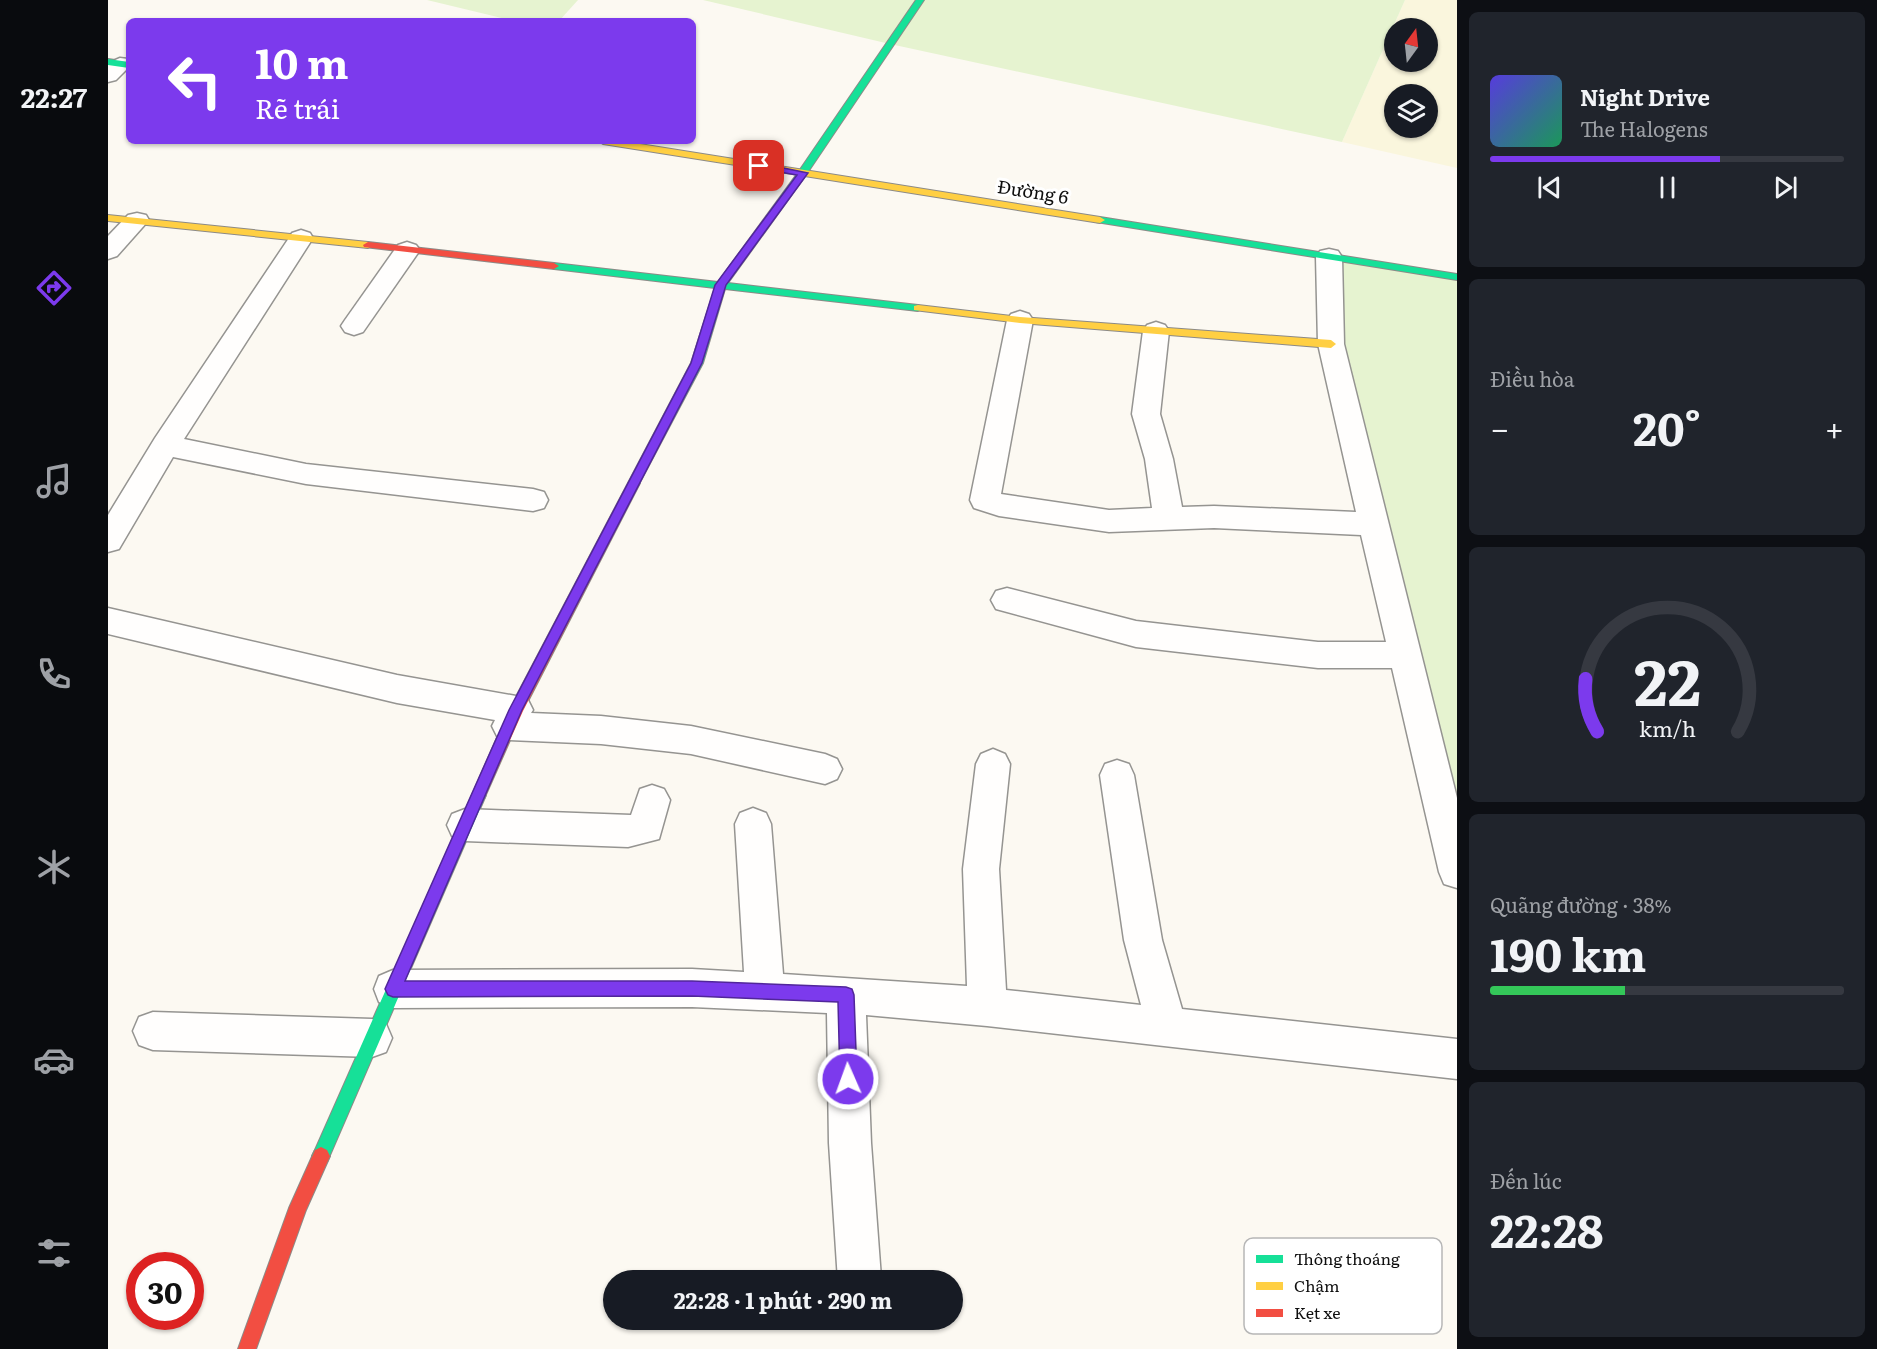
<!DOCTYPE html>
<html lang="vi">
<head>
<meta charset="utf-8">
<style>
  :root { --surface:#171b24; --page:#20242c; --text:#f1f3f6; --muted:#9ea1a6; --line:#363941; --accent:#7c3aed }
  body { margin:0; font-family:Literata,serif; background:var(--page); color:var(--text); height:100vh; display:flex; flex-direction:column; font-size:22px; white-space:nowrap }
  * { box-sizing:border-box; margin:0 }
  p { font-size:20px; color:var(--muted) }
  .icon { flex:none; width:33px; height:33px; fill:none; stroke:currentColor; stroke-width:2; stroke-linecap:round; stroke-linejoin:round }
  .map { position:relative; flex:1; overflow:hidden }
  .side { display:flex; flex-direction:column; gap:12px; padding:12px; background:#0d0f14; width:420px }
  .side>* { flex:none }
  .hud { position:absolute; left:18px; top:18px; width:570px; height:126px; border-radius:9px; box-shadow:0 2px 4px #0004; background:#7c3aed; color:#fff; overflow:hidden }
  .needle { width:39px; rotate:15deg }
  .tools { position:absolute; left:1276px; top:18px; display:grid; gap:12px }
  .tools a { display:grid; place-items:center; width:54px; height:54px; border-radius:50%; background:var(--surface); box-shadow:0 2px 4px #0004; font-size:30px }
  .speed { position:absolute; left:18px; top:1252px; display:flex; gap:12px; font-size:30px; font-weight:700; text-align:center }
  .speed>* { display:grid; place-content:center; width:78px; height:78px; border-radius:50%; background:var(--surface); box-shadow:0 2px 4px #0004; line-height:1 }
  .speed .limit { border:9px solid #d22; background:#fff; color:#111 }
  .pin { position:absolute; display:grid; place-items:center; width:51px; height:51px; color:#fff; margin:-26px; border-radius:12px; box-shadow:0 3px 9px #0006 }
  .me { position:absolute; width:66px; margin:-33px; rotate:358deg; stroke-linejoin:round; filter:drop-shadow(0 0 4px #0008) }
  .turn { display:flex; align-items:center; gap:21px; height:126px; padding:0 30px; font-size:27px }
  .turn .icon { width:78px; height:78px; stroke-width:2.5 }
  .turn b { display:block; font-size:42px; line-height:51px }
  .big { font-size:45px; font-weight:700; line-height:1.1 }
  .side .widget { flex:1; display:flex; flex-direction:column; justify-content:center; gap:9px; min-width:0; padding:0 21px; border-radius:9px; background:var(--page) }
  .side .dial { align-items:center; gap:0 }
  .dial svg { height:156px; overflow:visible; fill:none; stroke:var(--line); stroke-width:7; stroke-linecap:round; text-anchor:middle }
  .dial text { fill:var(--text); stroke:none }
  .song { display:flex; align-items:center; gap:18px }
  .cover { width:72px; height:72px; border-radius:9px; background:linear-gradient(135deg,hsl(250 70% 55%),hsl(150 70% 35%)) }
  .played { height:6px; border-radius:3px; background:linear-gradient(90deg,var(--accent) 65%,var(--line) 65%) }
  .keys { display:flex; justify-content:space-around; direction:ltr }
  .heat { display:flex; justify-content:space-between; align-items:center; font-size:33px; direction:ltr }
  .charge { height:9px; border-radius:4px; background:linear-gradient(90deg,#34c759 38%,var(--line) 0) }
  .trip { position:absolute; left:495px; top:1270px; width:360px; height:60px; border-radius:30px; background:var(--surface); box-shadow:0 2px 4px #0004; font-weight:700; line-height:60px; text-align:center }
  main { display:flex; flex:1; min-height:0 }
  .menu { display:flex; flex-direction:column; width:108px; justify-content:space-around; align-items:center; background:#090b0e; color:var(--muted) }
  .menu .icon { width:42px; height:42px }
  .menu .on { color:var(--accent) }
  .menu b { font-size:27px; color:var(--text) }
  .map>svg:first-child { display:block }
  .farmland { fill:#faf6dd; fill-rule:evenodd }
  .green { fill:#e6f3d0 }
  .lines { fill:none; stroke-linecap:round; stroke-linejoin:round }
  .street-casing { stroke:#959491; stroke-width:3 }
  .fast-casing { stroke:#8c8a87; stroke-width:2 }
  .slow-casing { stroke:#8c8a87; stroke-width:2 }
  .jam-casing { stroke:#8c8a87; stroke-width:2 }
  .street { fill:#fffefd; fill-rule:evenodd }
  .fast { fill:#16e098; fill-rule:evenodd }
  .slow { fill:#ffcf43; fill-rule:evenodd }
  .jam { fill:#f24e42; fill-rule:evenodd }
  .route { fill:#7c3aed; stroke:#51269a; stroke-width:1.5 }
  .labels { text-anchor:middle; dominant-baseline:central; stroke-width:6; stroke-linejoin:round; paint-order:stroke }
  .far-street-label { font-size:18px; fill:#0e0e0e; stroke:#fff }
  .key { fill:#fff; stroke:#b7b7b7; stroke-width:1.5 }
  .key-label { font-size:16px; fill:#0e0e0e }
</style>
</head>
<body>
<main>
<nav class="menu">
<b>22:27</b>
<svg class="icon on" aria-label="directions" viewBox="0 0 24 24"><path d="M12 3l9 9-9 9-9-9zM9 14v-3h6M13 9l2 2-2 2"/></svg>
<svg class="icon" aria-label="music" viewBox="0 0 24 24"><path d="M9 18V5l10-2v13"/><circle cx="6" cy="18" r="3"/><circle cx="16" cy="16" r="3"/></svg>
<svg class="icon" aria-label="phone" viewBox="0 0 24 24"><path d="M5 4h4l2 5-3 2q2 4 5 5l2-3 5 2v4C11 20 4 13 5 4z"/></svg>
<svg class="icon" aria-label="climate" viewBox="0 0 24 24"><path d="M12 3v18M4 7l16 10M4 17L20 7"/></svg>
<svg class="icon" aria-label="car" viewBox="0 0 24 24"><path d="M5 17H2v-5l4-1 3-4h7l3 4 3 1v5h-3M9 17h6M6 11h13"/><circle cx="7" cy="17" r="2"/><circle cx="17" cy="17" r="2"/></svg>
<svg class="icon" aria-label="filters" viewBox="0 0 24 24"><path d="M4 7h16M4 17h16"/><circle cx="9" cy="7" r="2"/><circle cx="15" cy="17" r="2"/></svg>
</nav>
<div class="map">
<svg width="1349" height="1349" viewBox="0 0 1349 1349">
  <rect width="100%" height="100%" fill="#fcf9f2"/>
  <path class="farmland" d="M1297,0H1349V168L1234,142ZM1287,28H1320V62H1287ZM1287,94H1320V128H1287Z"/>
  <g class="green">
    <polygon points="319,0 470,0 451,21 406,21"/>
    <polygon points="595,0 1297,0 1234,142 782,44"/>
    <polygon points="1221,257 1349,277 1349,851 1223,344"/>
  </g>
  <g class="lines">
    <g class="street-casing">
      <g id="street">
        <polygon points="12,58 20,59 21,67 8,80 0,82 0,63"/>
        <polygon points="29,213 38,215 41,220 9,256 0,259 0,236 20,215"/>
        <polygon points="193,230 202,233 205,238 76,439 198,464 425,489 436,492 440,500 436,508 425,511 198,484 65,457 11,549 0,552 0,515 47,438 181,238 184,233"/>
        <polygon points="299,242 308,245 312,250 255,332 246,335 237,332 233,326 237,320 290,245"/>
        <polygon points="1221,249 1230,251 1234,257 1236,344 1349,798 1349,888 1336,884 1331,872 1284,668 1210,668 1028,647 888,609 883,600 888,591 899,588 1028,621 1210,642 1278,642 1253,535 1106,528 1001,532 891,516 866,508 862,500 899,320 903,314 912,311 921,314 925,320 893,494 1001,510 1044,508 1037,459 1024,414 1035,331 1039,325 1048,322 1057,325 1061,331 1052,414 1065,459 1074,507 1106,506 1248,512 1210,344 1208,257 1212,251"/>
        <polygon points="0,608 289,675 408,696 420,700 425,710 423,713 493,716 583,726 717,754 729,759 734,769 729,779 717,784 583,754 493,744 401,740 389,736 384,726 387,720 289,703 0,634"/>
        <polygon points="885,749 897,754 902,764 891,869 898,990 1033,1005 1016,940 992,775 997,764 1009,760 1021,764 1026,775 1054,940 1074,1009 1349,1039 1349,1079 879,1026 758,1015 763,1143 773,1278 772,1281 730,1281 721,1143 719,1013 584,1007 285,1008 271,1002 266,989 271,976 285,970 584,969 636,972 627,824 632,813 645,808 658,813 663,824 675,974 859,986 855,869 868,764 873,754"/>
        <polygon points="544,785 556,789 562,800 551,839 520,847 357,841 344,836 339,825 344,814 357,809 523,815 532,789"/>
        <polygon points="45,1012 264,1019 278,1024 284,1038 278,1052 264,1057 45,1050 31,1045 25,1031 31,1017"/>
      </g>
    </g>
    <g class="fast-casing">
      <g id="fast">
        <polygon points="808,0 816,0 698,175 620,283 810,305 815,308 810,311 617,289 595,363 530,486 522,486 520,483 583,363 607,288 446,269 441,266 446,263 610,282 691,171"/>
        <polygon points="0,59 21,62 21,68 0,65"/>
        <polygon points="992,217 1349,274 1349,280 988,222 988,218"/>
        <polygon points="371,789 376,791 378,795 219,1162 213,1165 207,1162 204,1156 207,1150 364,795 366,791"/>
      </g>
    </g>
    <g class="slow-casing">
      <g id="slow">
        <polygon points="490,141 513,141 992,217 997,220 992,223 495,144"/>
        <polygon points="0,215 260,242 265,245 260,248 0,221"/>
        <polygon points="810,305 912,317 1223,340 1228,344 1223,348 912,323 806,310 806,306"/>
      </g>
    </g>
    <g class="jam-casing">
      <g id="jam">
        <polygon points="260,242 446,263 451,266 446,269 256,247 255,245"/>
        <polygon points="526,479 532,483 415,711 376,799 371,801 366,799 364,795 401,710 520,483"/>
        <polygon points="213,1147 219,1150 222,1156 198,1210 148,1349 130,1349 181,1208 207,1150"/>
      </g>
    </g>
    <use href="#street" class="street"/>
    <use href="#fast" class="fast"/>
    <use href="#slow" class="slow"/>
    <use href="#jam" class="jam"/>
  </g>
  <polygon class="route" points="651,163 700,173 618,285 594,363 414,710 297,981 584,981 738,987 744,989 746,995 749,1079 746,1085 740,1088 734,1085 732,1079 730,1002 584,996 285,997 280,995 277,989 401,710 583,363 607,285 689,175 648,168 648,164"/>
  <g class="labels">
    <g class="far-street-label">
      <text transform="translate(925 191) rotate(9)">Đường 6</text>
    </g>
  </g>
  <rect x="1136" y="1238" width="198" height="96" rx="9" class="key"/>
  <rect x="1148" y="1255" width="27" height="8" fill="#16e098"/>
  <rect x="1148" y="1282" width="27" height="8" fill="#ffcf43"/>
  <rect x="1148" y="1309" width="27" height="8" fill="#f24e42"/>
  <g class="key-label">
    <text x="1186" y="1265">Thông thoáng</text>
    <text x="1186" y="1292">Chậm</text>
    <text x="1186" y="1319">Kẹt xe</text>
  </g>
</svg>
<div class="tools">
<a><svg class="needle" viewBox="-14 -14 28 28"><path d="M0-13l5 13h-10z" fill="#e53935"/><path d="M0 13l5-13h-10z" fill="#9ea1a6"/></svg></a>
<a><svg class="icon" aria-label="layers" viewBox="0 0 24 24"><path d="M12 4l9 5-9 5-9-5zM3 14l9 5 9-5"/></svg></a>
</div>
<div class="speed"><div class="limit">30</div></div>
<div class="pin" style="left:651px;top:166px;background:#d93025"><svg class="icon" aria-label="arrive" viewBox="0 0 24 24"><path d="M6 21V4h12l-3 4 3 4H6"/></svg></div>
<svg class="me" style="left:740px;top:1079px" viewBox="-20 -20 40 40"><circle r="17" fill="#7c3aed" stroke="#fff" stroke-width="3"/><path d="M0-11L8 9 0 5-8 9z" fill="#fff"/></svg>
<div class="trip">22:28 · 1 phút · 290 m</div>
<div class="hud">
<div class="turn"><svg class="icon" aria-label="left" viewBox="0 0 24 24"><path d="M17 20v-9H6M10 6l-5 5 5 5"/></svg><div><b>10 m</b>Rẽ trái</div></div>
</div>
</div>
<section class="side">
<div class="widget">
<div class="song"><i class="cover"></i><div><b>Night Drive</b><p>The Halogens</p></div></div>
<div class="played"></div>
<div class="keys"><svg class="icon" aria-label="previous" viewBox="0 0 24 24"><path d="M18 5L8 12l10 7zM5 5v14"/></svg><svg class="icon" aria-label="pause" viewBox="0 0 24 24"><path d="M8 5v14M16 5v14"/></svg><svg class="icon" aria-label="next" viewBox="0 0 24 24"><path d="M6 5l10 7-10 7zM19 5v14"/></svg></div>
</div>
<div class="widget"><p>Điều hòa</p>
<div class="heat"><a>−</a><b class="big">20°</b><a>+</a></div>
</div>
<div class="widget dial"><svg viewBox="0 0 100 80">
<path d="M14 69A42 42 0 1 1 86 69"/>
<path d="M14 69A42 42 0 0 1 8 42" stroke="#7c3aed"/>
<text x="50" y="56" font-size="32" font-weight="700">22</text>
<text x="50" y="72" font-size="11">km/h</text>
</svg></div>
<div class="widget"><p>Quãng đường · 38%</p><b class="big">190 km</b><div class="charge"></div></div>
<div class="widget"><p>Đến lúc</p><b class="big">22:28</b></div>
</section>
</main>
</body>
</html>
